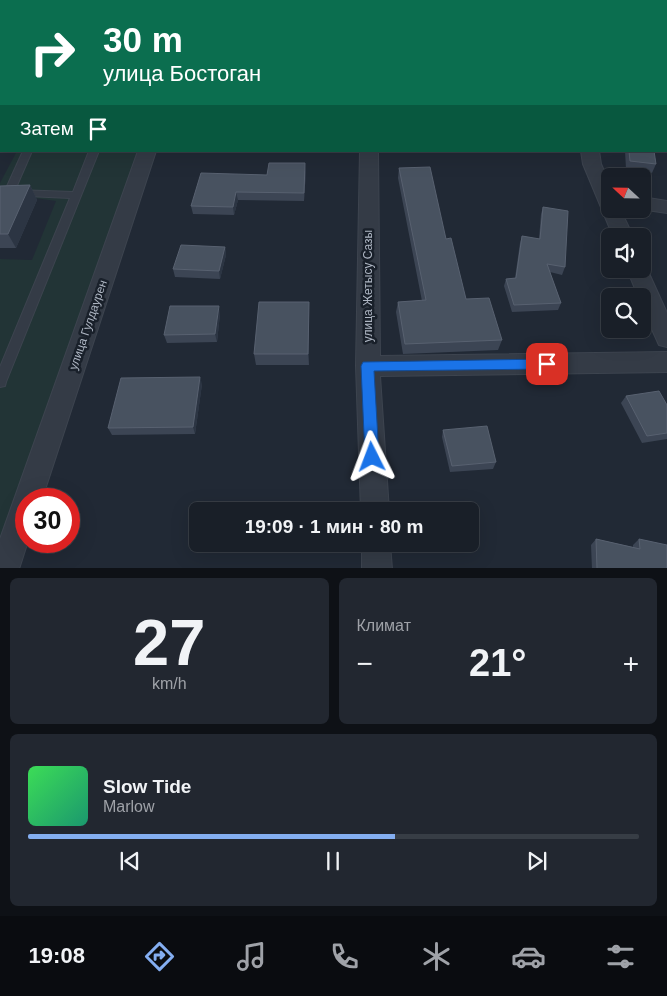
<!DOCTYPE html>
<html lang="ru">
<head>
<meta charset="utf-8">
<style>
  :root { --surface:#191f28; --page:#222730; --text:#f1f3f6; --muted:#9fa2a8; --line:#373d45; --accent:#84aef1 }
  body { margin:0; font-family:Helvetica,sans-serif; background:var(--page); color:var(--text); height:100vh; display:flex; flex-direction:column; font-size:19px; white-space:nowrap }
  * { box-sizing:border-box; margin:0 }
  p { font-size:16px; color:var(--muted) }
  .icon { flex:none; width:28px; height:28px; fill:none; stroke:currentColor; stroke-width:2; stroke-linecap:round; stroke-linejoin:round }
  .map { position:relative; height:568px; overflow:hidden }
  .details { display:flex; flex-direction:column; gap:10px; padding:10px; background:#0e1116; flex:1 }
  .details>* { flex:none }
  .top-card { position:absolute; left:0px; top:0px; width:668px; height:152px; box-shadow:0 5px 20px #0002,0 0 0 1px var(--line); background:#0b6e4f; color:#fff; overflow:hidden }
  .needle { width:32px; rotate:292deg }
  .fabs { position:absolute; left:601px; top:168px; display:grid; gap:10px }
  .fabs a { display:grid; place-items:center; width:50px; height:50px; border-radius:8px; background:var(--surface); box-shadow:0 5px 20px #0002,0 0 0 1px var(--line); font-size:25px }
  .speed { position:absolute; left:15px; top:488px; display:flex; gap:10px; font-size:25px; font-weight:700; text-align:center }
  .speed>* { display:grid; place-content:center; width:65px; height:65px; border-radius:50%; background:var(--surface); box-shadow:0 5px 20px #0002,0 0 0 1px var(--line); line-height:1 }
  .speed .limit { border:8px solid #d22; background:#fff; color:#111 }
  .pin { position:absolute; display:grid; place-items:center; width:42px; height:42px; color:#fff; margin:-21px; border-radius:10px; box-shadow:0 2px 8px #0006 }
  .me { position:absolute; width:55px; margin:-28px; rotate:357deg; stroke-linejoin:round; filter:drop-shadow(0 0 4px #0008) }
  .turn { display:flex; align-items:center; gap:18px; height:105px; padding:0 20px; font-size:22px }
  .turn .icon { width:65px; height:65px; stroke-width:2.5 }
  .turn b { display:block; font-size:35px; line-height:42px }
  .then { display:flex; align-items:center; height:48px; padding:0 20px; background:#0003; gap:10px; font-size:19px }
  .big { font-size:38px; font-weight:800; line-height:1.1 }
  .details .card { flex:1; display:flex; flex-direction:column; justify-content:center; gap:8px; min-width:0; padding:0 18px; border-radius:8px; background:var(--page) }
  .details .dial { align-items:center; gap:0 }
  .dial b { font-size:65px; line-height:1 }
  .song { display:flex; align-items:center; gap:15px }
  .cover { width:60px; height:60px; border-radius:8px; background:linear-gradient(135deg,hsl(130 70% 55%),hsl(160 70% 35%)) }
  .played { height:5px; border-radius:2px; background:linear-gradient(90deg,var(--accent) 60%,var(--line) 60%) }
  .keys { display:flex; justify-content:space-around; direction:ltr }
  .heat { display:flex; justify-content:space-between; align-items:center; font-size:28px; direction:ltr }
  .details .tiles { flex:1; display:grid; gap:10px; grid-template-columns:1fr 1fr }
  .card:last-child { grid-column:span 2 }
  .trip { position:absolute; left:189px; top:502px; width:290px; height:50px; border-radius:8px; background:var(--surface); box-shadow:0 5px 20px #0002,0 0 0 1px var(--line); font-weight:800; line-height:50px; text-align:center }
  .tabs { display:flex; height:80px; justify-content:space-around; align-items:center; background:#0a0c10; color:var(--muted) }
  .tabs .icon { width:35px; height:35px }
  .tabs .on { color:var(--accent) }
  .tabs b { font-size:22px; color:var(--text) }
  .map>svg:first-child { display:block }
  .green { fill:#223436 }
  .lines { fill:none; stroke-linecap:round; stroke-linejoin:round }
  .lane-casing { stroke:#3d444f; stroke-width:2 }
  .street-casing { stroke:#3d444f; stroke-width:2 }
  .lane { fill:#343b46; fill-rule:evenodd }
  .street { fill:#343b46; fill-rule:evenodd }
  .wall { fill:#3c4554 }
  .shaded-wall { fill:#2c3543 }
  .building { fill:#485260; stroke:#586170 }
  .route { fill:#1a73e8; stroke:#114b97 }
  .labels { text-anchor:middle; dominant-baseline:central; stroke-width:5; stroke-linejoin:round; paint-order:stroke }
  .street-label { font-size:12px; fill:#aeb6c3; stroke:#19202a }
</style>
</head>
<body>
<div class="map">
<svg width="667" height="569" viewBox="0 0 667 569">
  <rect width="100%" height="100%" fill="#212935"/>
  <polygon class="green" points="17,151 141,151 0,554 0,259 32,260 56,201 0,193 0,183"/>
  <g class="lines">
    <g class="lane-casing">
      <g id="lane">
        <rect x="199" y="0" width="7" height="1"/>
        <polygon points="23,151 32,151 15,190 73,192 89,151 99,151 6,382 5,386 0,387 0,367 70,198 6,195 4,193"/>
      </g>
    </g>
    <g class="street-casing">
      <g id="street">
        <rect x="666" y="70" width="1" height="10"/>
        <polygon points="138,151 156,151 42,499 26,499 26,541 28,541 19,569 0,569 0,539"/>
        <polygon points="360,151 378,151 380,356 667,352 667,372 380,376 389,511 361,511 356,366"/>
        <polygon points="581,151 599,151 601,164 610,185 610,209 620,209 633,236 613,236 583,164"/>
        <polygon points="642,197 667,201 667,213 640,209 642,209"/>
        <polygon points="642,263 647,269 667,313 667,347 659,345 642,307 642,296 638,296 627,269 642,269"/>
        <polygon points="362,544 390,544 392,569 362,569"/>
      </g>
    </g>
    <use href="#lane" class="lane"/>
    <use href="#street" class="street"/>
  </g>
  <g class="wall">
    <polygon points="625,151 654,151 656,164 652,173 626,169"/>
    <polygon points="399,168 446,239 466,299 502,340 498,350 403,354 396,312 398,302 422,301 398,178"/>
    <polygon points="306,171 304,201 238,200 234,215 193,214 191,206 267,175"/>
    <polygon points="30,185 37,200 16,248 0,248 0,186"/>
    <polygon points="543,207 565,267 562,275 550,272 561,303 558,310 512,312 504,286 506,279 515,278 520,243 522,236 539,239 541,214"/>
    <polygon points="225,247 226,255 220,279 175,277 173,269"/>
    <polygon points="309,302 309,365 256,365 254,354"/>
    <polygon points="220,314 217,342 167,343 164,335"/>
    <polygon points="202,384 195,434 112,435 108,428"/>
    <polygon points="626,396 667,405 667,439 642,443 621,403"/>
    <polygon points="443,430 496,462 493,469 450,472 442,437"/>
    <polygon points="596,539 633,547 633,545 639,539 667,569 592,569 591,545"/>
  </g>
  <g class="shaded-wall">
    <polygon points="1,117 1,144 0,146 0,119"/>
    <polygon points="305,163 306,171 304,201 304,193"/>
    <polygon points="30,185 37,200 16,248 8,234"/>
    <polygon points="236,192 238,200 234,215 233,207"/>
    <polygon points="225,247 226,255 220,279 219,271"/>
    <polygon points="309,302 309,365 308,354"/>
    <polygon points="219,306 220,314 217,342 215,334"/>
    <polygon points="200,377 202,384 195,434 193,427"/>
  </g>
  <g class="building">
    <polygon points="377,0 407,0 406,1 376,1"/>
    <polygon points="482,0 503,0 502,1 482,1"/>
    <rect x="610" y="0" width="31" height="1"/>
    <polygon points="0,48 1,48 1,117 0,119"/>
    <polygon points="629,151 654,151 656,164 630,161"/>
    <polygon points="269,163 305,163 304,193 236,192 233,207 191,206 201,173 267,175"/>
    <polygon points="430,167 446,239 451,238 466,299 489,298 502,340 405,344 398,302 426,300 399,168"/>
    <polygon points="30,185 8,234 0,234 0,186"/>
    <polygon points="543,207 568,211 565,267 547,264 561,303 514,305 506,279 516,278 522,236 540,239"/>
    <polygon points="181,245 225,247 219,271 173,269"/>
    <polygon points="259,302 309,302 308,354 254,354"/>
    <polygon points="170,306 219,306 215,334 164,335"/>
    <polygon points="200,377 193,427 108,428 121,378"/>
    <polygon points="659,391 667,405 667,433 647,436 626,396"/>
    <polygon points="487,426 496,462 452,466 443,430"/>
    <polygon points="596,539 640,549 639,539 667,545 667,569 597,569"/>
  </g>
  <polygon class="route" points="547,359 552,360 554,364 552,368 547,369 374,371 379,457 377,462 372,463 367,462 365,457 361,366 363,362"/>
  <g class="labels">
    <g class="street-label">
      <text transform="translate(368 286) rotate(-90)">улица Жетысу Сазы</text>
      <text transform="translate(88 325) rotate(-71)">улица Гулдаурен</text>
    </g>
  </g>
</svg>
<div class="fabs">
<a><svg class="needle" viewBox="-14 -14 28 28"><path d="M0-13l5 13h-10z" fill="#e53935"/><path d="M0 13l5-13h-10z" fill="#9fa2a8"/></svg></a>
<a><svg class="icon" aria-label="sound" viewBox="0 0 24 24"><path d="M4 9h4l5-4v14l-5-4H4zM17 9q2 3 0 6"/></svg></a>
<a><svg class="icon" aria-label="search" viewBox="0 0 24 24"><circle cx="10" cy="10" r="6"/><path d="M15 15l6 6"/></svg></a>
</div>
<div class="speed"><div class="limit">30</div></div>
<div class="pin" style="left:547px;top:364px;background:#d93025"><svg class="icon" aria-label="arrive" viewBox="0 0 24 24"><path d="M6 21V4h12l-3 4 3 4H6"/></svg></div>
<svg class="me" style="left:372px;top:457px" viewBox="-20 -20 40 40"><path d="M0-17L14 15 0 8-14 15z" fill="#1a73e8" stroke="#fff" stroke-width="4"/></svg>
<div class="trip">19:09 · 1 мин · 80 m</div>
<div class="top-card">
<div class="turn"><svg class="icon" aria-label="right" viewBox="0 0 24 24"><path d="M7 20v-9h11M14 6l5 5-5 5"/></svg><div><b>30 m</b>улица Бостоган</div></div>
<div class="then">Затем<svg class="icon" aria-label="arrive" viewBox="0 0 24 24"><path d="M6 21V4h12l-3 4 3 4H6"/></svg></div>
</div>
</div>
<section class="details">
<div class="tiles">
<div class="card dial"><b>27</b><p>km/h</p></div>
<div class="card"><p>Климат</p>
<div class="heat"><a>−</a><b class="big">21°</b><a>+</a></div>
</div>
<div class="card">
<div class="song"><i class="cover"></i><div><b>Slow Tide</b><p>Marlow</p></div></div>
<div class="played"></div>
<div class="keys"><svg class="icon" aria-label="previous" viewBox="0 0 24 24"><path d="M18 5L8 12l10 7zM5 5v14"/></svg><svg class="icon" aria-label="pause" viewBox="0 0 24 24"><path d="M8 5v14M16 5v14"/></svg><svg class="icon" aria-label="next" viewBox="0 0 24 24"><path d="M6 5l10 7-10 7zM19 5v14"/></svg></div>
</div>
</div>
</section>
<nav class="tabs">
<b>19:08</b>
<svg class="icon on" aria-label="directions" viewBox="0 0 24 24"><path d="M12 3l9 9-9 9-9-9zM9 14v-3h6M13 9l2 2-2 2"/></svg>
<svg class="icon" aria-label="music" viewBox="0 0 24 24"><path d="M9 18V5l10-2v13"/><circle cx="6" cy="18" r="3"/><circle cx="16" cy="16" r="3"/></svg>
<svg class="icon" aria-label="phone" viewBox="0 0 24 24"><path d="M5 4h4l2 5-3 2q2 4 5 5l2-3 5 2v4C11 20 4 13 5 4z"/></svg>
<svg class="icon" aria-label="climate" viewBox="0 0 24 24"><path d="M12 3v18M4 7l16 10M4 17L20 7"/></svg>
<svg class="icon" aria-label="car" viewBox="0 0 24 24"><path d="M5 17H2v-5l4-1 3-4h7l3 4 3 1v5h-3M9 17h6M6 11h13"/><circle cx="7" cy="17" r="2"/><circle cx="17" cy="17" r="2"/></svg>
<svg class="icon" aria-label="filters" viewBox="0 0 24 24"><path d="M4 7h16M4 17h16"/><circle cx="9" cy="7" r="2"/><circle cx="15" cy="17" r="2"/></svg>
</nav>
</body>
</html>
